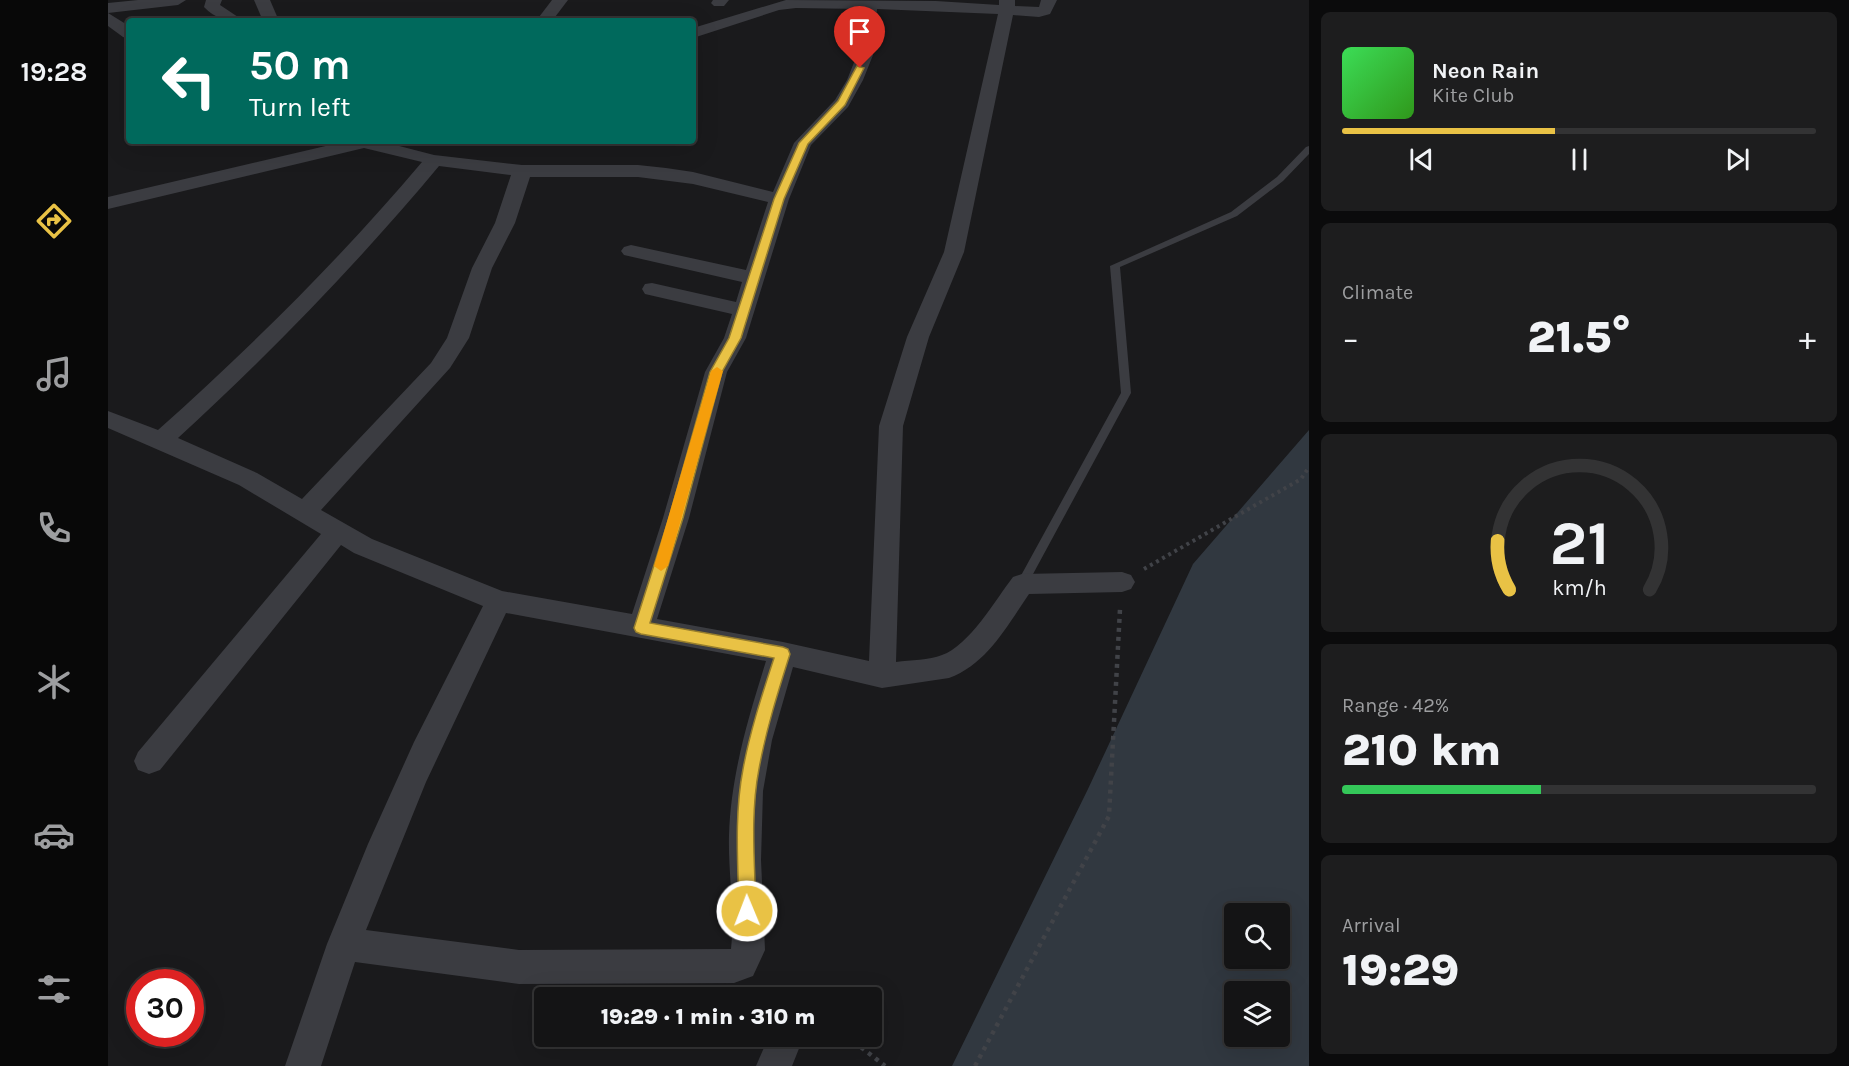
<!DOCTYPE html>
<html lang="en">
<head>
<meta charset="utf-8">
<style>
  :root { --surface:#141415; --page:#1d1d1e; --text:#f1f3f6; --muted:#9d9ea0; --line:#333334; --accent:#e9c245 }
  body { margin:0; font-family:Karla,sans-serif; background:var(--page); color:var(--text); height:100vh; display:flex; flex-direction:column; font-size:22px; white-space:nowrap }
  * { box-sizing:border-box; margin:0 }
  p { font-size:20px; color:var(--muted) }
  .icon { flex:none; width:33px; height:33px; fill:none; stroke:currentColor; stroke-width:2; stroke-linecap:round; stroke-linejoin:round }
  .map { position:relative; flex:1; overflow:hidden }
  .sheet { display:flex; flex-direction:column; gap:12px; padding:12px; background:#0b0b0c; width:540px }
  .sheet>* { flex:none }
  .hud { position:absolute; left:18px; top:18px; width:570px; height:126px; border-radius:6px; box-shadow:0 6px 24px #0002,0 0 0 2px var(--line); background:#00695c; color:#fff; overflow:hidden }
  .tools { position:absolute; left:1116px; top:903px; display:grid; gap:12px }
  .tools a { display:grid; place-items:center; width:66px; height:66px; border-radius:6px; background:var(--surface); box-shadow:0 6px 24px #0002,0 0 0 2px var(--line); font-size:30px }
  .speed { position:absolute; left:18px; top:969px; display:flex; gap:12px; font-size:30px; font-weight:700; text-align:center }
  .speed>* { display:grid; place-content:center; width:78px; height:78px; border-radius:50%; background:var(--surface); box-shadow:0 6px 24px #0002,0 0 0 2px var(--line); line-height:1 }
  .speed .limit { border:9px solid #d22; background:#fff; color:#111 }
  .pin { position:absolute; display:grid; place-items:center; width:51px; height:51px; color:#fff; margin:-62px -26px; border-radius:50% 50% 50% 0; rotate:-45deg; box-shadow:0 0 6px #0007 }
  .pin .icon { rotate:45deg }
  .me { position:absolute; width:66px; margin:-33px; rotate:359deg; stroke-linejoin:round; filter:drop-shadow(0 0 4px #0008) }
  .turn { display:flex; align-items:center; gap:21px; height:126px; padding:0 24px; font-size:27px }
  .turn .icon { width:78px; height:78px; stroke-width:2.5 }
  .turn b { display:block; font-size:42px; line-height:51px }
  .big { font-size:45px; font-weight:800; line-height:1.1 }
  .sheet .tile { flex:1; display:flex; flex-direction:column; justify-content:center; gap:9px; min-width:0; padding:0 21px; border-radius:9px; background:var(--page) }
  .sheet .dial { align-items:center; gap:0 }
  .dial svg { height:156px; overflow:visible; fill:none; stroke:var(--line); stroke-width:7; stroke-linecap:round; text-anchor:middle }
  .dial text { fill:var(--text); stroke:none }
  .song { display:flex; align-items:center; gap:18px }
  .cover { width:72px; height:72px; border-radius:9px; background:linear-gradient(135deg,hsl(130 70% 55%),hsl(110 70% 35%)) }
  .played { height:6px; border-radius:3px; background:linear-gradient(90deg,var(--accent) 45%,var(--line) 45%) }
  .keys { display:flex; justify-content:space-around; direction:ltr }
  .heat { display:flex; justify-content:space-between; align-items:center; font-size:33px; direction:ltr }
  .charge { height:9px; border-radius:4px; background:linear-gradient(90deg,#34c759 42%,var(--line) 0) }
  .trip { position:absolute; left:426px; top:987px; width:348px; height:60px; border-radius:6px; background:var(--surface); box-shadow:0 6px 24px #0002,0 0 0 2px var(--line); font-weight:800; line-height:60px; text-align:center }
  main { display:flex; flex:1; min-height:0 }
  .tabs { display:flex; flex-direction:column; width:108px; justify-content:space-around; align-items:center; background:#080808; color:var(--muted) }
  .tabs .icon { width:42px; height:42px }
  .tabs .current { color:var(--accent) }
  .tabs b { font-size:27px; color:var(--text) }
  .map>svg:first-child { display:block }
  .water { fill:#313840; fill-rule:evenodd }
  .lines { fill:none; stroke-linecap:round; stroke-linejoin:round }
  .path-far1 { stroke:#414348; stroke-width:4; stroke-dasharray:3 4; stroke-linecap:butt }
  .path { stroke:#414348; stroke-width:4.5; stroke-dasharray:4 5; stroke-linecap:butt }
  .service { fill:#3b3c41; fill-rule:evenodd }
  .minor { fill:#3b3c41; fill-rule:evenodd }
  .route { fill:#e9c245; stroke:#977e2d; stroke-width:1.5 }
  .slow { fill:#f59e0b }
</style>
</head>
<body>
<main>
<nav class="tabs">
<b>19:28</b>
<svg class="icon current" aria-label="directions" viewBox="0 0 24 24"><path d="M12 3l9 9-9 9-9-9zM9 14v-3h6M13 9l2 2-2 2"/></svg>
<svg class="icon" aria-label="music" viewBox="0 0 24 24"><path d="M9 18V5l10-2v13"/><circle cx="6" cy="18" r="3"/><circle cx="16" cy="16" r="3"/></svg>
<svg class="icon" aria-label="phone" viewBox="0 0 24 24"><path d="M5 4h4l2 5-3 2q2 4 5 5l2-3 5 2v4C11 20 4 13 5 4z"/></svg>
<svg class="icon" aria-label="climate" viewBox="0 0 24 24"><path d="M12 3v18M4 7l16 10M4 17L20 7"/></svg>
<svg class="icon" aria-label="car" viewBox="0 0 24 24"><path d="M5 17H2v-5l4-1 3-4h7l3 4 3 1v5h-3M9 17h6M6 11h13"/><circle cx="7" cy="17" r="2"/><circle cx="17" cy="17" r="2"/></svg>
<svg class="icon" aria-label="filters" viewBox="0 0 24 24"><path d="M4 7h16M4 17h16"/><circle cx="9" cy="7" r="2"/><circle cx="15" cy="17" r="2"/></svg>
</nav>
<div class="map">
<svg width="1201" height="1066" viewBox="0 0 1201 1066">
  <rect width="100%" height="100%" fill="#1a1a1c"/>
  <path class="water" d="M1201,430V1066H844L980,789L1085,564ZM1126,914H1172V958H1126ZM1126,992H1172V1036H1126Z"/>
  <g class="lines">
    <polyline class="path-far1" points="1036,569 1193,479 1201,467"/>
    <g class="path">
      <polyline points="739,1036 777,1066"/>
      <polyline points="867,1066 1001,816 1012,609"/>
    </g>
    <polygon class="service" points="1201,146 1201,154 1175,181 1129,216 1012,267 1023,393 918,587 910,587 908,584 910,581 1013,393 1002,266 1123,212 1169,177 1198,147"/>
    <g class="minor">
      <polygon points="30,0 78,0 70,5 0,13 0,3"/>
      <path d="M98,0H114L112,5L136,21C120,21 107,19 96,7Z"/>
      <polygon points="146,0 162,0 171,21 155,21"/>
      <polygon points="444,0 460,0 444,21 428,21"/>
      <polygon points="605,0 621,0 616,6 606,6 603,3"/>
      <path d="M678,0L828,1L891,5V0H907V6L931,7L933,0H949L942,14L931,17L905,15L856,252L821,337L795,426L788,662C803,660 821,660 834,655C861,646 888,599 905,577L914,574L1014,572L1023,575L1027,582L1023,589L1014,592L921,594C899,626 879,664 841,678L774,688L685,667L664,740L655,791L653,860L657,950L645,976L626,983L411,984L247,962L213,1066H177L219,944L260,844L306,742L375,606L246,553L233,545L52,770L41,774L30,770L26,761L30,752L213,534L131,485L0,428V411L50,430C144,346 233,258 314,162L256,148L0,209V197L239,141H272L326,155L414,165H530L558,168L585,172L665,192L686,143L727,100L739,80L749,55L754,9L688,8L671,10L585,38V28ZM769,9L890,14L836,252L799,337L771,426L761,661L675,642L549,619L581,518L619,372L638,338L681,199L703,145L740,107L755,80L765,55ZM331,166L403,175L387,223L364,268L339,338L323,363L194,499L149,473L70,438C163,353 250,263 331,166ZM422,177H530L585,184L660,202L638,270L523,245L516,247L513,251L516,255L634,282L628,302L544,283L537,284L534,289L537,294L624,314L616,338L597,372L555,518L524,614L394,591L264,539L213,510L342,368L361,338L384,268L407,223ZM398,613L658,661C640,719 623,774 621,835C620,872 627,912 623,949L411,950L258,930L318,782Z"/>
      <polygon points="0,13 21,26 21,39 15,37 0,26"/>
      <polygon points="661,1036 696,1036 684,1066 648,1066"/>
    </g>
  </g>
  <path class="route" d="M749,66L756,68L737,105L700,144L676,199L633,338L614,372L575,518L542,623L675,647L680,649L682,654C670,692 658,730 651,769C642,815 647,865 648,911L646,917L639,920L633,917L631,911C630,865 626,815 635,769C642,731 654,695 666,658L533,634L528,632L526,628L561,518L602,372L621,338L666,199L691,143L730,101Z"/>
  <polygon class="slow" points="609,367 615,371 560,566 553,571 546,566 603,371"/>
</svg>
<div class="tools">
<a><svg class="icon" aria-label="search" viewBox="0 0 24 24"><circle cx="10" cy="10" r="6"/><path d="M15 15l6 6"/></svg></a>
<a><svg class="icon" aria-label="layers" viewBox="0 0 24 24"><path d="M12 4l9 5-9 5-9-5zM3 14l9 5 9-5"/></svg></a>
</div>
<div class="speed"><div class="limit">30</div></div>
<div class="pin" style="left:752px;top:68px;background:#d93025"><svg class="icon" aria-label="arrive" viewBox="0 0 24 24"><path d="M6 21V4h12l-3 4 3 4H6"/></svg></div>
<svg class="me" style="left:639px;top:911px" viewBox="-20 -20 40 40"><circle r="17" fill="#e9c245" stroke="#fff" stroke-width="3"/><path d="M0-11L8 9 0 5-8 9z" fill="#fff"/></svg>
<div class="trip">19:29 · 1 min · 310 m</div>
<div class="hud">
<div class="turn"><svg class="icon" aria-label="left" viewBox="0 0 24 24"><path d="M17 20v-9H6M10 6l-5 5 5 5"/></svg><div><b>50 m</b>Turn left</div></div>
</div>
</div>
<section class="sheet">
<div class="tile">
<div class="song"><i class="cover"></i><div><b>Neon Rain</b><p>Kite Club</p></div></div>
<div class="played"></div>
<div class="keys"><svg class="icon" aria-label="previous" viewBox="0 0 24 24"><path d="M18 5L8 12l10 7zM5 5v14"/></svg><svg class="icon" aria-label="pause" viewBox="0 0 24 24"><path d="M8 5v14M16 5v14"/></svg><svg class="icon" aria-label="next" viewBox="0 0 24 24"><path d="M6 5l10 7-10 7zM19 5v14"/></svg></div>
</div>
<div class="tile"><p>Climate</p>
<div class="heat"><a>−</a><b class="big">21.5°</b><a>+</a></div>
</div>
<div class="tile dial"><svg viewBox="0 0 100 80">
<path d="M14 69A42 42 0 1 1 86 69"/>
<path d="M14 69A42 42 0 0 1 8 44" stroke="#e9c245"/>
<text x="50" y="56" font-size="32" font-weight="700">21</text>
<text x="50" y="72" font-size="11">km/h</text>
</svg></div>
<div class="tile"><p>Range · 42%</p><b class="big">210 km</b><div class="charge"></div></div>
<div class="tile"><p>Arrival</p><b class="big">19:29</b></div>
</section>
</main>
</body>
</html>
